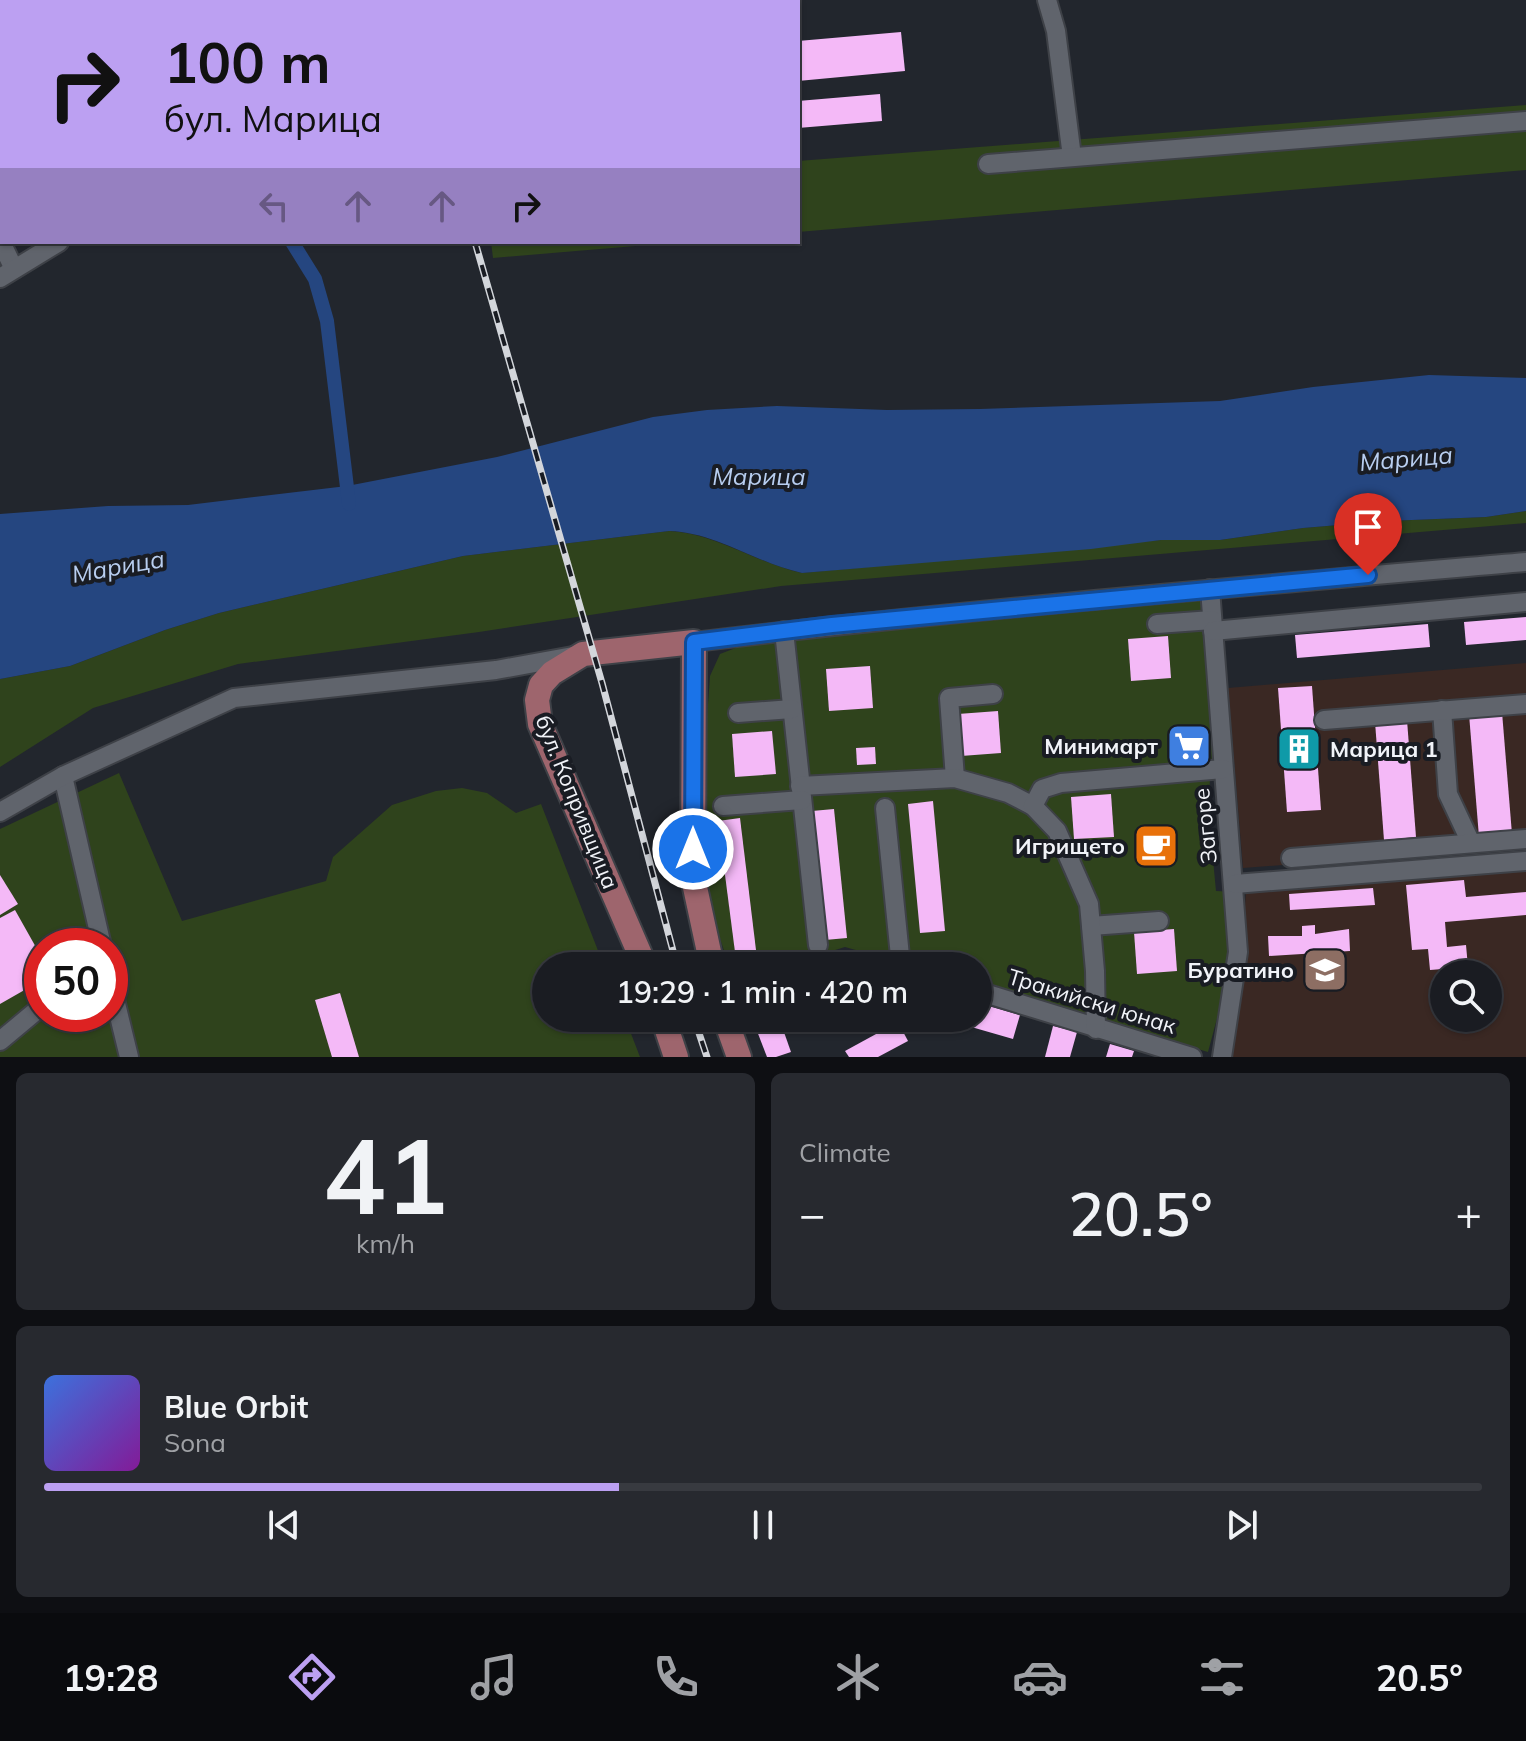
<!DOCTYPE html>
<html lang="en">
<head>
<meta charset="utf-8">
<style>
  :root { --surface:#1a1c22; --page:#27292f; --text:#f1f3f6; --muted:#9fa1a5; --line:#383a40; --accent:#bca0f2 }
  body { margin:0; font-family:Mulish,sans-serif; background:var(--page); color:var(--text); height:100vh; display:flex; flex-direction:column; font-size:30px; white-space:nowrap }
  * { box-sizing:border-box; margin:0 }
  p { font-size:26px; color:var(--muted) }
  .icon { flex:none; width:44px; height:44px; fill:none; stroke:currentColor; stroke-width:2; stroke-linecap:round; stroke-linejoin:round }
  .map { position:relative; height:1057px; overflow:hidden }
  .side { display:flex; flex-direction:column; gap:16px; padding:16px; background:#0e0f13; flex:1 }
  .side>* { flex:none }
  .guide { position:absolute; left:0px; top:0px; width:800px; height:244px; box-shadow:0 2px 6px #0004,0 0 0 2px var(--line); background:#bca0f2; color:#111; overflow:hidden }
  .fabs { position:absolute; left:1430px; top:960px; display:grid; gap:16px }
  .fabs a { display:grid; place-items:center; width:72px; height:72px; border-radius:50%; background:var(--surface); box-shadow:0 2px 6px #0004,0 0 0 2px var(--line); font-size:40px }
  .speed { position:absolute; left:24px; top:928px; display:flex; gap:16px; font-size:40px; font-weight:700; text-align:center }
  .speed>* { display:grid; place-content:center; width:104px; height:104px; border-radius:50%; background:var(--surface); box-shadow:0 2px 6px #0004,0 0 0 2px var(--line); line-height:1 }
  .speed .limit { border:12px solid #d22; background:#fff; color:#111 }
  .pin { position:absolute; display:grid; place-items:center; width:68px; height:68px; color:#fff; margin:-82px -34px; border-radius:50% 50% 50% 0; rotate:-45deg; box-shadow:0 0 8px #0007 }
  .pin .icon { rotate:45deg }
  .me { position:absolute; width:88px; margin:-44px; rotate:0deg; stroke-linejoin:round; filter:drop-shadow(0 0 6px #0008) }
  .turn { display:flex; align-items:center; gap:28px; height:168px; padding:0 32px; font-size:36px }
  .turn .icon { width:104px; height:104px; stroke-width:2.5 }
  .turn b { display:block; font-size:56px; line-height:68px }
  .lanes { display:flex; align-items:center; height:76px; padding:0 32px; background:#0003; justify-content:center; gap:40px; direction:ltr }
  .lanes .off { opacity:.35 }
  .big { font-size:60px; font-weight:600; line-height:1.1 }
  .side .card { flex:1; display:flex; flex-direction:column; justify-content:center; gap:12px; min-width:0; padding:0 28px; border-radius:12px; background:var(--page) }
  .side .dial { align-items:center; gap:0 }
  .dial b { font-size:104px; line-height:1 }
  .song { display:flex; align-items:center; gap:24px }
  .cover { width:96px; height:96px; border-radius:12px; background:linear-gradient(135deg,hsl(220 70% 55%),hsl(290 70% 35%)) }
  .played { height:8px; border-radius:4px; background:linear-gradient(90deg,var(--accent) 40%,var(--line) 40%) }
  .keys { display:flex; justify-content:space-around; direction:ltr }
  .heat { display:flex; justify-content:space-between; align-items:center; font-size:44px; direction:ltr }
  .side .tiles { flex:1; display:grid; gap:16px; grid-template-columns:1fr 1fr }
  .card:last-child { grid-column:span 2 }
  .trip { position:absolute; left:532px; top:952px; width:460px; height:80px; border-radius:40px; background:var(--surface); box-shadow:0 2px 6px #0004,0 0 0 2px var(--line); font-weight:600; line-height:80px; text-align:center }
  .dock { display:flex; height:128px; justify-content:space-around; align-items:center; background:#0a0b0e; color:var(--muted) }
  .dock .icon { width:56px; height:56px }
  .dock .selected { color:var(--accent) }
  .dock b { font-size:36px; color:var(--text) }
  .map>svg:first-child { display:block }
  .education { fill:#3a2823; fill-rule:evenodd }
  .green { fill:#2f431c; fill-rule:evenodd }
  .water { fill:#254680 }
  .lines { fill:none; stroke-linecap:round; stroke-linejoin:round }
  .canal { stroke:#254680; stroke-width:14 }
  .building { fill:#f4b9f7 }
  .minor-casing { stroke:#3e4147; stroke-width:22 }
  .major-casing { stroke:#3e4147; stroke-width:28 }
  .minor { stroke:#60646c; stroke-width:18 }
  .major { stroke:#9e656d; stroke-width:24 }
  .rail-casing { stroke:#d3d6db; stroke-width:7 }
  .rail { stroke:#191c23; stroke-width:4; stroke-dasharray:12; stroke-linecap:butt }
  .route-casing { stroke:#114b97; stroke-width:20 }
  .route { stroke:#1a73e8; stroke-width:14 }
  .labels { text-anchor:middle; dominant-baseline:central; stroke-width:8; stroke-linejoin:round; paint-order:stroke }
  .poi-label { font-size:22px; font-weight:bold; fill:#f1f3f8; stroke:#191c23; text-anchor:end }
  .street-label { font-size:22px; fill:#f1f3f8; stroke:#191c23 }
  .water-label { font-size:24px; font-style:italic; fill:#b8cef0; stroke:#191c23 }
</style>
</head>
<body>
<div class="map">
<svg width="1526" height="1057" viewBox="0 0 1526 1057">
  <rect width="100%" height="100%" fill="#22262d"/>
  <g class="education">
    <polygon points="1526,663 1526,846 1243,868 1228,688"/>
    <path d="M1526,867V1057H1225L1240,986L1246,891ZM1444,974H1488V1018H1444Z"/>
  </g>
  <g class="green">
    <polygon points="1526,105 1526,170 798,232 798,161"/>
    <polygon points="491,242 683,242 493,258"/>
    <path d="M1526,511V523L781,586L479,632L238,664L93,708L0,767V679L70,666L165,630L219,613L463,556L669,531C715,533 756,563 802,573L1161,540H1220L1303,528L1387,521L1486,517Z"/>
    <path d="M1203,600L1213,739L1208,807L1216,891L1235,892L1234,955L1208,1052L978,985V966H912L845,947L783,966H730C713,924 702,874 701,829C700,778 707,726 710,676L720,654L746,644Z"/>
    <path d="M119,773L182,921L326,881L333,857L392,805L436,791L462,788L487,793L516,813L541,804L604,966H546V1018H625L640,1057H0V829ZM42,946H110V1014H42Z"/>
  </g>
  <path class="water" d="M1429,375L1526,378V511L1486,517L1387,521L1303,528L1220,540H1161L1091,549L802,573C756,563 715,532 669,531L463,556L219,613L165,630L70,666L0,679V514L108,506L188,505L347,486L497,457L653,417L707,410L777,406L887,410L980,409L1220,401L1313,387Z"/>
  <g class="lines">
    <g class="canal">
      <polyline points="144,0 144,2"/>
      <polyline points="292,242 315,279 327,321 349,504"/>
    </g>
  </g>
  <g class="building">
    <polygon points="901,32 905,71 798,81 798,41"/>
    <polygon points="880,94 882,121 798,128 798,101"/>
    <polygon points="1526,617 1526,640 1466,645 1464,622"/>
    <polygon points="1428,624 1430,647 1297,658 1295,635"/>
    <polygon points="1168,636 1171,678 1131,681 1128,639"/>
    <polygon points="870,666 873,708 829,711 826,669"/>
    <polygon points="1312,686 1321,810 1287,812 1278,688"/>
    <polygon points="998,711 1001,753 961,756 958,714"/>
    <polygon points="1502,712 1512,834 1479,837 1469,714"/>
    <polygon points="1407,720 1416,837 1384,840 1375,722"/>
    <polygon points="1193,725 1200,766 1177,770 1170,729"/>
    <polygon points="772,731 776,774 735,777 732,734"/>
    <polygon points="875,747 876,764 857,765 856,748"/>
    <polygon points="1111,794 1114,837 1074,839 1071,797"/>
    <polygon points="933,801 945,931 920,933 908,804"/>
    <polygon points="834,809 847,938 825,940 812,811"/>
    <polygon points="740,818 756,950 735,952 718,821"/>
    <polygon points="0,875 18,904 0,915"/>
    <polygon points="1464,880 1466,897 1526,892 1526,915 1445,922 1447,947 1466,945 1468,967 1430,970 1428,949 1412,950 1406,885"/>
    <polygon points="1373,888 1375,905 1290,910 1289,894"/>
    <polygon points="15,910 42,958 42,980 0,1004 0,918"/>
    <polygon points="1315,925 1315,934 1349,929 1350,951 1269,956 1268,936 1302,936 1302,926"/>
    <polygon points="1174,929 1177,971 1137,974 1134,932"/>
    <polygon points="340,993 359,1057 332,1057 315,1000"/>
    <polygon points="978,1003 1020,1015 1013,1039 954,1022 956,1018 978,1018"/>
    <polygon points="752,1018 779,1018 791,1052 776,1057 767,1057"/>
    <polygon points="898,1022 908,1041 878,1057 849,1057 845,1051"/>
    <polygon points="1053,1026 1077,1032 1070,1057 1045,1057"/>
    <polygon points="1110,1044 1134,1051 1132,1057 1106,1057"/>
  </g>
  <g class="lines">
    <g class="minor-casing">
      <g id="minor">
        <polyline points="53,0 54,2"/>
        <polyline points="1047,0 1056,31 1072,157"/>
        <polyline points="0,28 2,28"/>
        <polyline points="988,164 1526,121"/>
        <polyline points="0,215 2,215"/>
        <polyline points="0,231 2,244 14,269"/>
        <polyline points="0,278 59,242"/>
        <polyline points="1210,589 1238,952 1222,1057"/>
        <polyline points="1157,624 1212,620"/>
        <polyline points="784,631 818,945"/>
        <polyline points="1213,631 1526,602"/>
        <path d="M694,642C971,609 1248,586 1526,562"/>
        <polyline points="1442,710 1448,794 1471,843"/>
        <polyline points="738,713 792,709"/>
        <polyline points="1324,720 1526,704"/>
        <polyline points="63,776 102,946"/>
        <polyline points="955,778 949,698 993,694"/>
        <polyline points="800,786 955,778 1008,793 1033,806"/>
        <polyline points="723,806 802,800"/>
        <polyline points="885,808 901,966"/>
        <polyline points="0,812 63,776 234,698 496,670 573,656"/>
        <polyline points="1291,858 1526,839"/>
        <polyline points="1235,884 1526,861"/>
        <polyline points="1091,926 1159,921"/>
        <polyline points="852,966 890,966"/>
        <polyline points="110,979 129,1057"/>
        <polyline points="978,991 1192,1057"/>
        <polyline points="1096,1029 1095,971 1089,904 1057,831 1033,806 1042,789 1061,783 1223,769"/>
        <polyline points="0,1041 42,1006"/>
      </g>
    </g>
    <g class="major-casing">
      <g id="major">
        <polyline points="645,966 540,724 537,700 541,685 552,673 583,654 694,642 693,878 712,966"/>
        <polyline points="663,1018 676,1057"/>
        <polyline points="725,1018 739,1057"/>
      </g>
    </g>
    <use href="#minor" class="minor"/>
    <use href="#major" class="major"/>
    <g class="rail-casing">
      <g id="rail">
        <polyline points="424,0 424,2"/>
        <polyline points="475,242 602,683 677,966"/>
        <polyline points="694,1018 707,1057"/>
      </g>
    </g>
    <use href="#rail" class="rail"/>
  </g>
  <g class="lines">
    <g class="route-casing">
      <polyline id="route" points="693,849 694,642 832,625 1368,575"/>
    </g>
    <use href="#route" class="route"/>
  </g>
  <defs>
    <g id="supermarket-square" transform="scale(2.3)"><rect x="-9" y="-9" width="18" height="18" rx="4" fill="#3f7fe0" stroke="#191c23"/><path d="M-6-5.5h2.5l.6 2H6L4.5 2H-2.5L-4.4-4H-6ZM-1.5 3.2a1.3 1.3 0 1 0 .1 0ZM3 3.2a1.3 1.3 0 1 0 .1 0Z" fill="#fff"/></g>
    <g id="building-square" transform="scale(2.3)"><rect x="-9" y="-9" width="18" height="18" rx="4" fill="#0f9aa8" stroke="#191c23"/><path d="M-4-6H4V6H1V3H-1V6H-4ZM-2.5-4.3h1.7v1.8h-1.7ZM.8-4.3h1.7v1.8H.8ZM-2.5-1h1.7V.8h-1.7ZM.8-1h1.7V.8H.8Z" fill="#fff"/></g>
    <g id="cafe-square" transform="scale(2.3)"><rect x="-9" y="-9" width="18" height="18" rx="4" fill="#e8710a" stroke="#191c23"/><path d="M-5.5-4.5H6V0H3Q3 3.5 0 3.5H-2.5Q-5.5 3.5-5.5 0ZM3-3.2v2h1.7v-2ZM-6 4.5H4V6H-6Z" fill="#fff"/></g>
    <g id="school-square" transform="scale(2.3)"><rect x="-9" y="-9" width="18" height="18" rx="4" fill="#8d6e63" stroke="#191c23"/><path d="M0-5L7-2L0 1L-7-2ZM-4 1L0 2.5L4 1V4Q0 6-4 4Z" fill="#fff"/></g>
  </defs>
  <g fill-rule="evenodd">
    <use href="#supermarket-square" x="1189" y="746"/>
    <use href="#building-square" x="1299" y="749"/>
    <use href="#cafe-square" x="1156" y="846"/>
    <use href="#school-square" x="1325" y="970"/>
  </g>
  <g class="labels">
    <g class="poi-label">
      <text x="1158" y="746">Минимарт</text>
      <text x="1330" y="749" text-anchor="start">Марица 1</text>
      <text x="1125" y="846">Игрището</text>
      <text x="1294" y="970">Буратино</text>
    </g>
    <g class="street-label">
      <text transform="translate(577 802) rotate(68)">бул. Копривщица</text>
      <text transform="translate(1205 826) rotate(-96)">Загоре</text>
      <text transform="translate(1092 1001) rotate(17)">Тракийски юнак</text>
    </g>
    <g class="water-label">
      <text transform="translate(1406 458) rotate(-5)">Марица</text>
      <text x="759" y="476">Марица</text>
      <text transform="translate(118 566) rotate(-10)">Марица</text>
    </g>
  </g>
</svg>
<div class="fabs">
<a><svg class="icon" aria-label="search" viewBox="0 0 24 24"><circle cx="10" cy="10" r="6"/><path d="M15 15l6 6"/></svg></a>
</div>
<div class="speed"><div class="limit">50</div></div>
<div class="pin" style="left:1368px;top:575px;background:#d93025"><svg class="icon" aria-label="arrive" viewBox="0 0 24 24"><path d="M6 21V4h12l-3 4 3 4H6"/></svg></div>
<svg class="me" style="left:693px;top:849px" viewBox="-20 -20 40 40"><circle r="17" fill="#1a73e8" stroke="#fff" stroke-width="3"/><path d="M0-11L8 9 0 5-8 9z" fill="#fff"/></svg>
<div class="trip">19:29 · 1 min · 420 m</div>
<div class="guide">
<div class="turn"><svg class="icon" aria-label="right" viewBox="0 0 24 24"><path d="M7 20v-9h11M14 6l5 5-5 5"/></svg><div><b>100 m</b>бул. Марица</div></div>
<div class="lanes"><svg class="icon off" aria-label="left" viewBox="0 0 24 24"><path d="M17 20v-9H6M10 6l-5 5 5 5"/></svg><svg class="icon off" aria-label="ahead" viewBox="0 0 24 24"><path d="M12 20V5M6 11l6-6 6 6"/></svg><svg class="icon off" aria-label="ahead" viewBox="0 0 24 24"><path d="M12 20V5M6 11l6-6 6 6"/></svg><svg class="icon" aria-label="right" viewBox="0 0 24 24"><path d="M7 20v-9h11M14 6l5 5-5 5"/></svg></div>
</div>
</div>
<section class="side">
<div class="tiles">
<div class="card dial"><b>41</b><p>km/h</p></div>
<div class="card"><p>Climate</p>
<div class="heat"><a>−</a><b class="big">20.5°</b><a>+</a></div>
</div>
<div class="card">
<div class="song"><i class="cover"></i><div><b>Blue Orbit</b><p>Sona</p></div></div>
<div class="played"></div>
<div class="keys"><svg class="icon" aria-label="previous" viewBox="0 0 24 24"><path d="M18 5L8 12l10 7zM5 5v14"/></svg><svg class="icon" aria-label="pause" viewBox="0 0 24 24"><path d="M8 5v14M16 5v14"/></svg><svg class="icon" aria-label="next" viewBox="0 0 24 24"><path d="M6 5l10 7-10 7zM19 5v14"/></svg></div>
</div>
</div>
</section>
<nav class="dock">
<b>19:28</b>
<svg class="icon selected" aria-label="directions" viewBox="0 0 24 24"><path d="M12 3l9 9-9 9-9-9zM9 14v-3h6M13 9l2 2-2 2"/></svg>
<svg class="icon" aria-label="music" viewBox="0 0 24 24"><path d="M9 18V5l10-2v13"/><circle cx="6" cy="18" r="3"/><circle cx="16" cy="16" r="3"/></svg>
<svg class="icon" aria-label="phone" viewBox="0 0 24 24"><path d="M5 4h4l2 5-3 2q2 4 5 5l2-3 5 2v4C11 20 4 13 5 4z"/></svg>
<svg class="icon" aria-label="climate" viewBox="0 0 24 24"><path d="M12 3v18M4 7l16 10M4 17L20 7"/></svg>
<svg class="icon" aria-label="car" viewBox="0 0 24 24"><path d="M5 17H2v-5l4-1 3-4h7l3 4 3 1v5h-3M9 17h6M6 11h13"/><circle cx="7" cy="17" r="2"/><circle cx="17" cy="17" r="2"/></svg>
<svg class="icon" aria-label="filters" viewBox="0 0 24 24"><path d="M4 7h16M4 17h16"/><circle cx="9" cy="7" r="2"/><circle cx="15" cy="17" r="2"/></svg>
<b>20.5°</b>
</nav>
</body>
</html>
